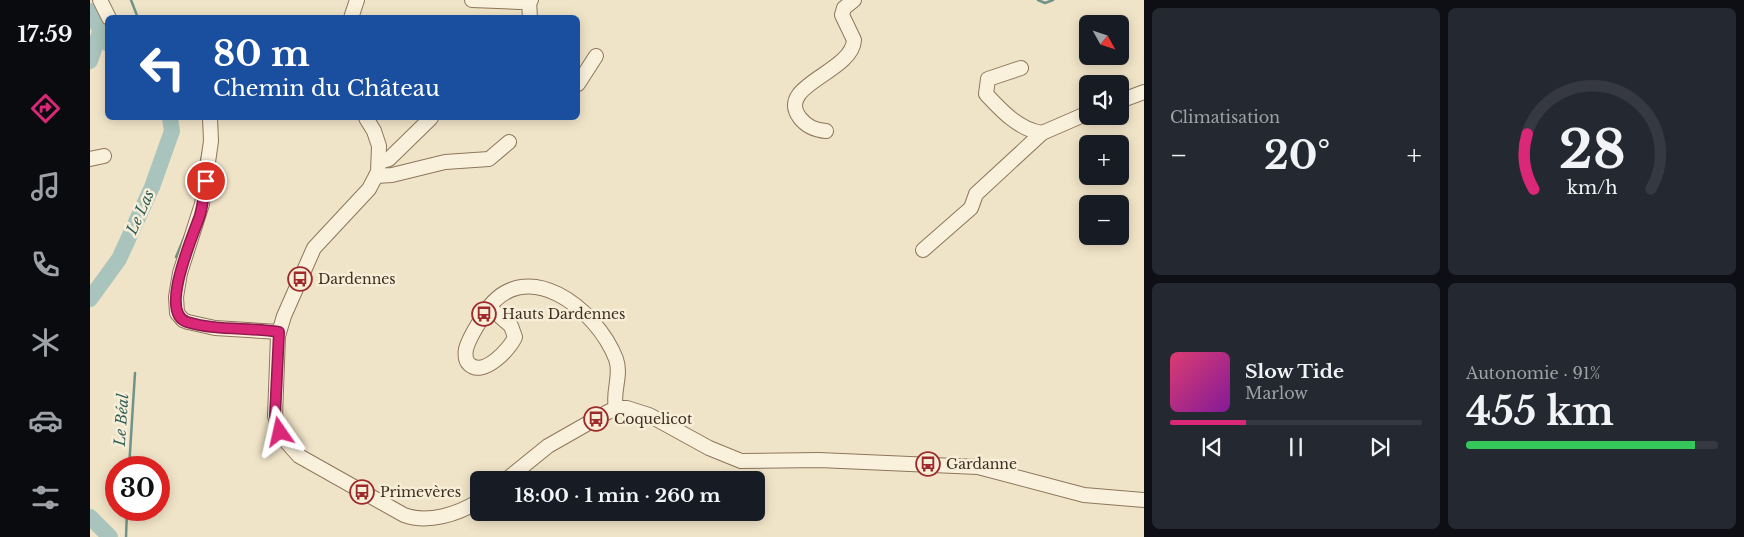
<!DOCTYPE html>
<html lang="fr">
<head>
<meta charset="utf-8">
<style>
  :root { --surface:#171b24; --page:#242831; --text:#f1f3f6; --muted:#9ea1a6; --line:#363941; --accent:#db2777 }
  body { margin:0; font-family:"Libre Baskerville",serif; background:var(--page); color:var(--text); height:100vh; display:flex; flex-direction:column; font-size:19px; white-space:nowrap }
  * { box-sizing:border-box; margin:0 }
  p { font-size:16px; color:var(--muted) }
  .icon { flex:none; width:28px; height:28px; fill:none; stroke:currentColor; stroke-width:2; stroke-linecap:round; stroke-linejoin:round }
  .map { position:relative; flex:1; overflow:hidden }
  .side { display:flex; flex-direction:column; gap:8px; padding:8px; background:#0d0f14; width:600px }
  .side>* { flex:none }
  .guide { position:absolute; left:15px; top:15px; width:475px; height:105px; border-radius:8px; box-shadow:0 2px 12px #0003; background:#1a4fa0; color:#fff; overflow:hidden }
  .needle { width:32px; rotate:130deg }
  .tools { position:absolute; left:989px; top:15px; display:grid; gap:10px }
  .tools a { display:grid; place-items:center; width:50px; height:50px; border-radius:8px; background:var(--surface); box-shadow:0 2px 12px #0003; font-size:25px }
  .speed { position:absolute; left:15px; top:456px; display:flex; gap:10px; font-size:25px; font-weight:700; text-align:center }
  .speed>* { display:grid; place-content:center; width:65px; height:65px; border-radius:50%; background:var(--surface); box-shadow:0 2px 12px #0003; line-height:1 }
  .speed .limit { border:8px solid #d22; background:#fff; color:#111 }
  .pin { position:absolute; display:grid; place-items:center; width:42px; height:42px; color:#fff; margin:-21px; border:2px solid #fff; border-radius:50%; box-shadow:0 1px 5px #0007 }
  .me { position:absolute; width:55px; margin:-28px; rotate:349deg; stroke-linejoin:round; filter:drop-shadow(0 0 4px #0008) }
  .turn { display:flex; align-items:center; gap:18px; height:105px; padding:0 25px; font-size:22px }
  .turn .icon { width:65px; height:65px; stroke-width:2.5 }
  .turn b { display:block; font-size:35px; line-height:42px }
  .big { font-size:38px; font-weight:800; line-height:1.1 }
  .side .card { flex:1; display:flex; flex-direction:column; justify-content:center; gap:8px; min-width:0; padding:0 18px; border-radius:8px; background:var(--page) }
  .side .dial { align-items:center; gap:0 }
  .dial svg { height:130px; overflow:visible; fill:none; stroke:var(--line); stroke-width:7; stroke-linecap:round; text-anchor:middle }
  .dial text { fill:var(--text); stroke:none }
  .song { display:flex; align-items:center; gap:15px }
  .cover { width:60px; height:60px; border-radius:8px; background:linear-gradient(135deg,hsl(340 70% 55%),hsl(290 70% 35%)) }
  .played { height:5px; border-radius:2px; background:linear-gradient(90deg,var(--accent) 30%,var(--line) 30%) }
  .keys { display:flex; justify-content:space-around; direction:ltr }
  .heat { display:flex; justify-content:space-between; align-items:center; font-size:28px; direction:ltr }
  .charge { height:8px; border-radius:4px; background:linear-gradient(90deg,#34c759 91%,var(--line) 0) }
  .side .tiles { flex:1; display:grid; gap:8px; grid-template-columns:repeat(2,1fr) }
  .trip { position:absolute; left:380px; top:471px; width:295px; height:50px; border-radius:8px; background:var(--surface); box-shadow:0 2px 12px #0003; font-weight:800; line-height:50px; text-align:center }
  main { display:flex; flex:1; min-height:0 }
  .dock { display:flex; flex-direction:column; width:90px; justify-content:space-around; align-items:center; background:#090b0e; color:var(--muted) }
  .dock .icon { width:35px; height:35px }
  .dock .on { color:var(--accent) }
  .dock b { font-size:22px; color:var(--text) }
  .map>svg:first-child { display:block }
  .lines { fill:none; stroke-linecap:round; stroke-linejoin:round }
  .stream { stroke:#6f938a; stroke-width:2.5 }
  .river { stroke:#a9c4bc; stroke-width:16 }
  .minor-casing { stroke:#8d765c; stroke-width:16 }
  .minor { stroke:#faf1dc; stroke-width:14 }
  .route-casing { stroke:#8e194d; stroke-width:12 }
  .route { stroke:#db2777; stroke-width:9 }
  .labels { text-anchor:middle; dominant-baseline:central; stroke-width:5; stroke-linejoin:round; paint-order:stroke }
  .poi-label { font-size:14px; fill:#3d2e20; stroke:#f7eed8; text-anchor:start }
  .water-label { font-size:15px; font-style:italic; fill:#2f5d5a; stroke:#f7eed8 }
</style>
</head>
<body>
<main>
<nav class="dock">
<b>17:59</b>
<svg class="icon on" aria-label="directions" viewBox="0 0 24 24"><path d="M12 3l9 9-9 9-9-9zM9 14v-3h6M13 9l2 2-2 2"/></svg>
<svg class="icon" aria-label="music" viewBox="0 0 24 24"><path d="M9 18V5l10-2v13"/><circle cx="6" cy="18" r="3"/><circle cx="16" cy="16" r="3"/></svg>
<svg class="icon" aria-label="phone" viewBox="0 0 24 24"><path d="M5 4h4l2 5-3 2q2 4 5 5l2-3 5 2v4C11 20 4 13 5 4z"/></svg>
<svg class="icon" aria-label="climate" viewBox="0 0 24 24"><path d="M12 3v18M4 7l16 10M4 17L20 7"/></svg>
<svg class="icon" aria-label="car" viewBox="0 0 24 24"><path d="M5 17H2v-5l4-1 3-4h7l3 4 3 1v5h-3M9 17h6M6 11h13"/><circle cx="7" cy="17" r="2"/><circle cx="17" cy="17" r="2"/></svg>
<svg class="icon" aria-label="filters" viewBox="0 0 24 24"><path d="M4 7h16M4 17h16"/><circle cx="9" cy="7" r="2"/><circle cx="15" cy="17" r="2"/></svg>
</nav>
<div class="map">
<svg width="1054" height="537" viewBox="0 0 1054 537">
  <rect width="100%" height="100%" fill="#f0e4c8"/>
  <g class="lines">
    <g class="stream">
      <polyline points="41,0 48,18"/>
      <polyline points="948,0 955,3 963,0"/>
      <polyline points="106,182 113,152"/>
      <polyline points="86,257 96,233"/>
      <polyline points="39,468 45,373"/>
      <polyline points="36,537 37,510"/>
    </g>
    <g class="river">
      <polyline points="0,11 18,44"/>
      <polyline points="0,61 10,32"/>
      <polyline points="0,299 29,259 62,187 82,131 80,118"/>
      <polyline points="0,517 20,537"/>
    </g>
    <g class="minor-casing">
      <g id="minor">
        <polyline points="10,0 19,18"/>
        <polyline points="382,0 430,2 441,0"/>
        <polyline points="439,1 440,18"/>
        <polyline points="261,18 267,0"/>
        <path d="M931,68L898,79L896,94C912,111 928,129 952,133"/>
        <polyline points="488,84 506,56"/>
        <polyline points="1030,101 1054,92"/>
        <polyline points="120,118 121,141 112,204 90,273 86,297 87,313 93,320 98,322 125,328 189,332"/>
        <path d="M276,118L284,131L289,146L288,172L279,189L224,248L194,316L188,336L185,416L194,439L209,456L314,515C338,524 368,514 389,501"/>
        <path d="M736,131C725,130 717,127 710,118C685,85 762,73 764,40L752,15L754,8L764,0"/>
        <polyline points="0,159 14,156"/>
        <polyline points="289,162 299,159 341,118"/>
        <polyline points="286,176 302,175 355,162 399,159 419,142"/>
        <polyline points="833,250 881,208 886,194 952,133 998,113"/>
        <path d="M399,307L421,326L425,337C420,349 393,378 379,364C375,360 375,355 376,349C379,337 388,325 394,314C434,251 507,309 526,359C532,375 522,392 526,408"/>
        <polyline points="416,480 458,446 516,413 526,408 537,408 559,415 619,448 651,461 729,460 888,467 994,495 1054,500"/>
      </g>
    </g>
    <use href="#minor" class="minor"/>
  </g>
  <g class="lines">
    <g class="route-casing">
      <path id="route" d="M116,181C114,193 113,204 110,215C104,234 68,313 97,322C127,331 158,327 189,332L185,416L190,432"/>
    </g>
    <use href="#route" class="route"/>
  </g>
  <defs>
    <g id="bus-ring" transform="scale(1.25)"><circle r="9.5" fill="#f7eed8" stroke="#9e2a2b" stroke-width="1.5"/><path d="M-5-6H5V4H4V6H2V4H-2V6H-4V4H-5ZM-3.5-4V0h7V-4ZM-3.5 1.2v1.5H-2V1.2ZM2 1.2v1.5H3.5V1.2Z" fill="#9e2a2b"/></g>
  </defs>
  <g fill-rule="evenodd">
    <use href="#bus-ring" x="210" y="279"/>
    <use href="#bus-ring" x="394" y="314"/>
    <use href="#bus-ring" x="506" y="419"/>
    <use href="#bus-ring" x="838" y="464"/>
    <use href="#bus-ring" x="272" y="492"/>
  </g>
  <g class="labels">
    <g class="poi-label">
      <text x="228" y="279">Dardennes</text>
      <text x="412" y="314">Hauts Dardennes</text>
      <text x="524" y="419">Coquelicot</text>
      <text x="856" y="464">Gardanne</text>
      <text x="290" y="492">Primevères</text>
    </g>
    <g class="water-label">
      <text transform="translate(50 212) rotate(-66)">Le Las</text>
      <text transform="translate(31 420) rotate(-86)">Le Béal</text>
    </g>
  </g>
</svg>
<div class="tools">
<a><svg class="needle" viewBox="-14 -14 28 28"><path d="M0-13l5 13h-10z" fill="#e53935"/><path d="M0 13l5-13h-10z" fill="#9ea1a6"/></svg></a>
<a><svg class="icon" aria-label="sound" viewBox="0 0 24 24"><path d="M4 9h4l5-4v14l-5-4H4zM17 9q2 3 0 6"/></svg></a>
<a>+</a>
<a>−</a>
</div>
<div class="speed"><div class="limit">30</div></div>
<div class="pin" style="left:116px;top:181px;background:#d93025"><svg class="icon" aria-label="arrive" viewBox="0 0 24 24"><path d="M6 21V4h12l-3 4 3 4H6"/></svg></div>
<svg class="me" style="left:190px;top:432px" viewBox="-20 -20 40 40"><path d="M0-17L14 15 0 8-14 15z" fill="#db2777" stroke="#fff" stroke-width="4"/></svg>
<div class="trip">18:00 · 1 min · 260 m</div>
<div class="guide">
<div class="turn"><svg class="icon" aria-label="left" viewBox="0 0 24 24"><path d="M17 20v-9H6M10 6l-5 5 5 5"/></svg><div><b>80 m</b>Chemin du Château</div></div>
</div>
</div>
<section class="side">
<div class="tiles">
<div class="card"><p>Climatisation</p>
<div class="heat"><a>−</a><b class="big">20°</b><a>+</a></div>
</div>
<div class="card dial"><svg viewBox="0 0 100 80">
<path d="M14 69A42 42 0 1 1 86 69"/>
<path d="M14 69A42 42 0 0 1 10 35" stroke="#db2777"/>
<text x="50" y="56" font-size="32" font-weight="700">28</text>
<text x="50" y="72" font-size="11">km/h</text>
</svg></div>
<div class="card">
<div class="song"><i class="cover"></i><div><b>Slow Tide</b><p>Marlow</p></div></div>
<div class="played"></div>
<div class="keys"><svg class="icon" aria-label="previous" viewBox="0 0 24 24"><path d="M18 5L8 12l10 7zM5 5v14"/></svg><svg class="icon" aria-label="pause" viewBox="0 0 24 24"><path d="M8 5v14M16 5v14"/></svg><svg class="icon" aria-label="next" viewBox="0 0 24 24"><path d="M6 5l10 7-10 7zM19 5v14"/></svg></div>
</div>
<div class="card"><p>Autonomie · 91%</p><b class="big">455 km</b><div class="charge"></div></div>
</div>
</section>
</main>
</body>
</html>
